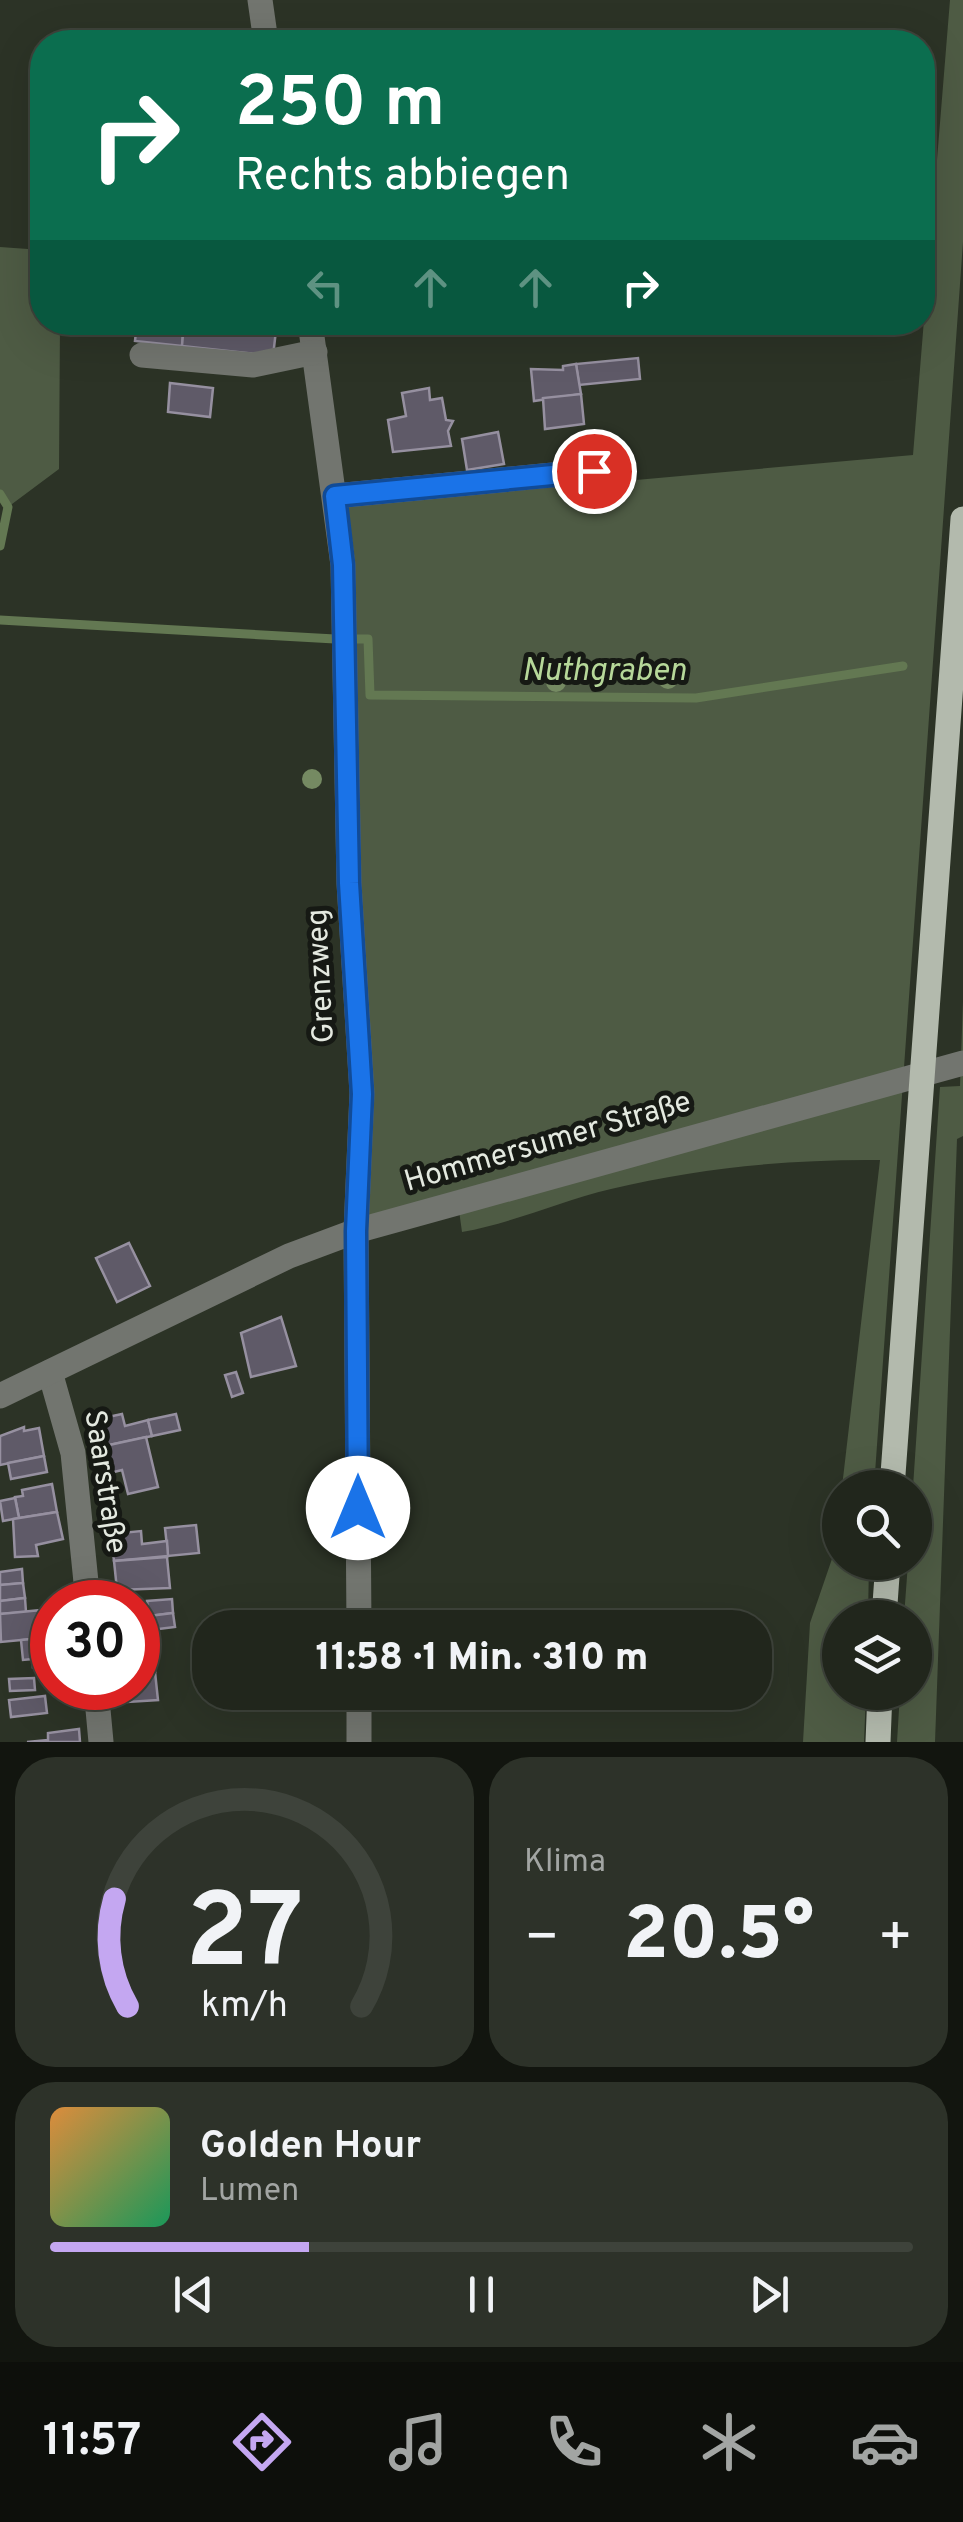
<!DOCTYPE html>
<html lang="de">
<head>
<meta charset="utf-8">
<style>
  :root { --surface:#21261c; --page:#2d3229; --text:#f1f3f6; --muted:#a2a5a3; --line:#3e433b; --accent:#c4a7f1 }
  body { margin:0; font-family:Overpass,sans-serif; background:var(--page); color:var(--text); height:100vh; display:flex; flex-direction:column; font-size:38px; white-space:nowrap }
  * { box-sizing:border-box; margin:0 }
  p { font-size:32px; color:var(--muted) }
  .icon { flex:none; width:55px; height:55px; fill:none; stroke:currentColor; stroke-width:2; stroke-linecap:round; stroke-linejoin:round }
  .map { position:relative; height:1742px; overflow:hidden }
  .panel { display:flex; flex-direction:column; gap:15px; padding:15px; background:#12150f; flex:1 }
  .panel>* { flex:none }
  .guide { position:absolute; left:30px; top:30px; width:905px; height:305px; border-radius:40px; box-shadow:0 10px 40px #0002,0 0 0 2px var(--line); background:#0b6e4f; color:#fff; overflow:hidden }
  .fabs { position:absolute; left:822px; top:1470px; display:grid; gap:20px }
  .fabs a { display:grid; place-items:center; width:110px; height:110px; border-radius:50%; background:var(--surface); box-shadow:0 10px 40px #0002,0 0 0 2px var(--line); font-size:50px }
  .speed { position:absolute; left:30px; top:1580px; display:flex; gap:20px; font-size:50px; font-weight:700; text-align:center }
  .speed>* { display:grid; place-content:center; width:130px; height:130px; border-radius:50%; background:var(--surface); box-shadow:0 10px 40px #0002,0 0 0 2px var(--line); line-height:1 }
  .speed .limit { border:15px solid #d22; background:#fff; color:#111 }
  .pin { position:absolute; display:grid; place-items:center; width:85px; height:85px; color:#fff; margin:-42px; border:5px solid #fff; border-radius:50%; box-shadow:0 2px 10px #0007 }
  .me { position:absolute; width:110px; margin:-55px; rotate:0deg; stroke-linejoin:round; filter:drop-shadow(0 0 8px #0008) }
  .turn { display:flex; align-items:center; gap:35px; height:210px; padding:0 40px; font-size:45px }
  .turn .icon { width:130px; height:130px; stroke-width:2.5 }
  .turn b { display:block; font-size:70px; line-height:85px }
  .lanes { display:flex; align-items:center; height:95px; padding:0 40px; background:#0003; justify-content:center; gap:50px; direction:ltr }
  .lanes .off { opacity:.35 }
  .big { font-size:75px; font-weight:800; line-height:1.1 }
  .panel .tile { flex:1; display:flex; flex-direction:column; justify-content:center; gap:15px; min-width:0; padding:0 35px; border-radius:40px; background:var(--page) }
  .panel .dial { align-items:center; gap:0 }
  .dial svg { height:260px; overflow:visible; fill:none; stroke:var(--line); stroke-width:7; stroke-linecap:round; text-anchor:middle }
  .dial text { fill:var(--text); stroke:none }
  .song { display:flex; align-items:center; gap:30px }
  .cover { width:120px; height:120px; border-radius:15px; background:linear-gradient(135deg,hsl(30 70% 55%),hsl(150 70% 35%)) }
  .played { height:10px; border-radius:5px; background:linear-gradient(90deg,var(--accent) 30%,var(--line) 30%) }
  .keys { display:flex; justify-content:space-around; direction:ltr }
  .heat { display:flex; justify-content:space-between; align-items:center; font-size:55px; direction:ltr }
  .panel .tiles { flex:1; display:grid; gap:15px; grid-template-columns:1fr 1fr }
  .tile:last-child { grid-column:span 2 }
  .trip { position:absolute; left:192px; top:1610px; width:580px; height:100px; border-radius:40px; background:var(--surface); box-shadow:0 10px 40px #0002,0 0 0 2px var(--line); font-weight:800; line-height:100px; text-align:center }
  .tab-bar { display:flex; height:160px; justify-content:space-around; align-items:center; background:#0d0f0b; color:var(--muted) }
  .tab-bar .icon { width:70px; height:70px }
  .tab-bar .current { color:var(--accent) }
  .tab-bar b { font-size:45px; color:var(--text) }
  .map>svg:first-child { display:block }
  .green { fill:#4e5b44 }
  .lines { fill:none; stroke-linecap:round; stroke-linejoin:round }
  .stream { stroke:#637852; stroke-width:9 }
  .building { fill:#5f5a68; stroke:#9690a0; stroke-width:2.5 }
  .minor { stroke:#72756f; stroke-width:25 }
  .major { stroke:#b3baad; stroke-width:25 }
  .tree { fill:#758a62 }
  .route-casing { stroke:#114b97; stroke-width:25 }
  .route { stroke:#1a73e8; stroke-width:18 }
  .labels { text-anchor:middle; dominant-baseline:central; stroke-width:10; stroke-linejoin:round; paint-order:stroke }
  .street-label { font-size:30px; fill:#e4e9e0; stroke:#161914 }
  .water-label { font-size:32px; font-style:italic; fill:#b6d899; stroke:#161914 }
</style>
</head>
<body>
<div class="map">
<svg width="963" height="1742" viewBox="0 0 963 1742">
  <rect width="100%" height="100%" fill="#2c3326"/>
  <g class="green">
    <path d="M950,0H963V242L874,1487H842L880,1160C790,1159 699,1168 611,1189C560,1201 514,1223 462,1232L458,1203L356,1231L336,507L913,455Z"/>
    <polygon points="0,247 42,250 42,322 60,323 59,469 8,507 0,494"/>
    <polygon points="963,1001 963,1136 957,1139 935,1742 897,1742 900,1693 915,1692 915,1618 904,1617 908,1563 915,1562 913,1487 940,1087 960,1086"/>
    <polygon points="840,1501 840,1562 869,1563 868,1617 840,1618 840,1692 866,1693 864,1742 803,1742 810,1623 834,1553"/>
  </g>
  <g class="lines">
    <g class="stream">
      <polyline points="0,494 8,507 0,546"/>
      <polyline points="0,620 335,639"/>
      <polyline points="356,639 368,639 370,695 696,698 903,666"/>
    </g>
  </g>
  <g class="building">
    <polygon points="137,322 184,322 182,346 135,341"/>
    <polygon points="184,322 277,322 273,356 182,346"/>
    <polygon points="638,358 640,379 579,385 576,364"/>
    <polygon points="576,364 581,394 534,401 531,369 563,370 563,366"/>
    <polygon points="170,383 213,388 210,417 168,412"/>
    <polygon points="429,388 430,400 442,398 446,420 453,421 448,431 451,446 393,452 388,420 406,416 402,393"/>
    <polygon points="581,394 584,424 545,429 543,398"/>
    <polygon points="498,432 504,464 467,470 462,439"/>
    <polygon points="129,1243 150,1286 117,1302 96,1258"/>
    <polygon points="281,1317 296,1366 251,1377 241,1333"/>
    <polygon points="236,1372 243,1393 232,1397 225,1375"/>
    <polygon points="122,1414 125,1426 148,1420 152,1436 100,1447 94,1420"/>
    <polygon points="176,1414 180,1430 152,1436 148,1420"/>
    <polygon points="24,1427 24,1431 39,1428 44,1456 0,1465 0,1436"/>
    <polygon points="146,1437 158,1487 128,1494 122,1470 106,1474 100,1447"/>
    <polygon points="44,1456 47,1472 11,1479 8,1463"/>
    <polygon points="52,1484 57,1512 19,1518 15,1497 23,1496 22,1490"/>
    <polygon points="15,1498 19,1518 3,1521 0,1501"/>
    <polygon points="57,1512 63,1539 36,1545 38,1556 15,1557 13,1519"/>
    <polygon points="196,1525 199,1553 168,1556 165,1528"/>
    <polygon points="141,1531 142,1544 167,1541 168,1556 114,1561 111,1534"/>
    <polygon points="167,1557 170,1588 117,1590 114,1561"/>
    <polygon points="22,1569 23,1583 0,1585 0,1572"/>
    <polygon points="23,1583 25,1598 0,1601 0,1585"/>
    <polygon points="25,1598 26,1612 0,1614 0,1601"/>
    <polygon points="172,1599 173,1613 149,1616 147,1601"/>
    <polygon points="52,1609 52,1637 1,1642 0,1614"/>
    <polygon points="173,1613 175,1627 150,1630 149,1616"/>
    <polygon points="52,1637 52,1665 33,1667 33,1659 23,1660 21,1640"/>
    <polygon points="152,1645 155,1672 138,1674 138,1646"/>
    <polygon points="155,1672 158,1700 128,1702 127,1688 138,1688 138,1674"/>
    <polygon points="34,1678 35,1690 10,1691 9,1679"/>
    <polygon points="45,1696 47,1713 11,1717 9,1700"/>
    <polygon points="79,1729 80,1742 27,1742 48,1740 48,1733"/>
  </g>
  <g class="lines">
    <g class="minor">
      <polyline points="260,0 266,42"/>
      <polyline points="310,322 343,565 349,883 362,1093 356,1231 359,1628"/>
      <polyline points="142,355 253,365 315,352"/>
      <polyline points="335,496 594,471"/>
      <polyline points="50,1372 73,1453 88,1602"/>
      <polyline points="0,1396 289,1256 356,1231 963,1063"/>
      <polyline points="96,1688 101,1742"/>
      <polyline points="359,1692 359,1742"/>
    </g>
    <g class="major">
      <polyline points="892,1488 963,519"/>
      <polyline points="884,1618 888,1562"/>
      <polyline points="878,1742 880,1692"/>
    </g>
  </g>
  <g class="tree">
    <circle cx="668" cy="679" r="10"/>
    <circle cx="556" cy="682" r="10"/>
    <circle cx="312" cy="779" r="10"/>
  </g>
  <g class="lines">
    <g class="route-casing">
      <polyline id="route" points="358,1508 356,1231 362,1094 349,883 343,565 335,496 594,471"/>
    </g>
    <use href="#route" class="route"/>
  </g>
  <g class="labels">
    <g class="street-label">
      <text transform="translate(322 976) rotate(-93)">Grenzweg</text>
      <text transform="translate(548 1143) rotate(-16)">Hommersumer Straße</text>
      <text transform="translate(104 1482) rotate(81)">Saarstraße</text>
    </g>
    <g class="water-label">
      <text x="604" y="672">Nuthgraben</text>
    </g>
  </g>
</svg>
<div class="fabs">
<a><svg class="icon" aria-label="search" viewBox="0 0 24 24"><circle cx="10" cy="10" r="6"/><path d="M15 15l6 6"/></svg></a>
<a><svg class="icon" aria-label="layers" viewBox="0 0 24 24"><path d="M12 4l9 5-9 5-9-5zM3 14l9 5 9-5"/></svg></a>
</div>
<div class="speed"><div class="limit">30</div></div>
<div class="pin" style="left:594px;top:471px;background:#d93025"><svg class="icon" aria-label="arrive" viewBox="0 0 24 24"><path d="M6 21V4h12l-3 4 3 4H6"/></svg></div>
<svg class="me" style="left:358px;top:1508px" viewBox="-20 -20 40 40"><circle r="19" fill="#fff"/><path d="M0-13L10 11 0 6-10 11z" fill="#1a73e8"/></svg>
<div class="trip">11:58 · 1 Min. · 310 m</div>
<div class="guide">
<div class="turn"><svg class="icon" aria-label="right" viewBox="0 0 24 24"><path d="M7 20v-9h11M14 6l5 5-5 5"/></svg><div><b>250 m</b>Rechts abbiegen</div></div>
<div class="lanes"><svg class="icon off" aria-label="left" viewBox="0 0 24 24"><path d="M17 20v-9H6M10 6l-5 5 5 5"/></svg><svg class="icon off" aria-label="ahead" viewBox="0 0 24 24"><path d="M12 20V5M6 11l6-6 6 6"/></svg><svg class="icon off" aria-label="ahead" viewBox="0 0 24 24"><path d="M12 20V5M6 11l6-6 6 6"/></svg><svg class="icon" aria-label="right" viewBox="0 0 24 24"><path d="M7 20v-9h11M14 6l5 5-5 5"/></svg></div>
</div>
</div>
<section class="panel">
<div class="tiles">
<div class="tile dial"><svg viewBox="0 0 100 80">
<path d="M14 69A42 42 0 1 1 86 69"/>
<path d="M14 69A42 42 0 0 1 10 36" stroke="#c4a7f1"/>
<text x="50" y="56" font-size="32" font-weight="700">27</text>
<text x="50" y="72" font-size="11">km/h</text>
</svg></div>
<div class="tile"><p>Klima</p>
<div class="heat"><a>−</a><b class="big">20.5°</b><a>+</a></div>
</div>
<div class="tile">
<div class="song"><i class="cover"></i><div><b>Golden Hour</b><p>Lumen</p></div></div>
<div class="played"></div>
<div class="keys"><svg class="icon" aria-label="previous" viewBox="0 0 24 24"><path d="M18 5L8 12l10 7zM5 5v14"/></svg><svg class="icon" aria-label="pause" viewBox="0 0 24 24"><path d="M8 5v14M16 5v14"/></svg><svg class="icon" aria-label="next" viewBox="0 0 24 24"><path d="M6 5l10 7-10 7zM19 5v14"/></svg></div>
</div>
</div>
</section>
<nav class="tab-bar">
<b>11:57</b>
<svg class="icon current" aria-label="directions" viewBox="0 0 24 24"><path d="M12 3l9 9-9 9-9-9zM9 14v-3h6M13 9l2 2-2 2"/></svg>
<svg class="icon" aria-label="music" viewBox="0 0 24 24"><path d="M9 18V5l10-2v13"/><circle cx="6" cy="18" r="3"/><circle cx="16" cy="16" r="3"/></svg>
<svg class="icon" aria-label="phone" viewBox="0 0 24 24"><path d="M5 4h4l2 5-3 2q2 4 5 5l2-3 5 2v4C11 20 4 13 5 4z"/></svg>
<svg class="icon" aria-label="climate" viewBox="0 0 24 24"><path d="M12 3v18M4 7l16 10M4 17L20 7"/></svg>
<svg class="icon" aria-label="car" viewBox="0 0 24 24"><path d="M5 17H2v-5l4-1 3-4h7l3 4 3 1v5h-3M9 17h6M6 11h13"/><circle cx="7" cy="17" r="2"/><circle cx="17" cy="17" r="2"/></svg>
</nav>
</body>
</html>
